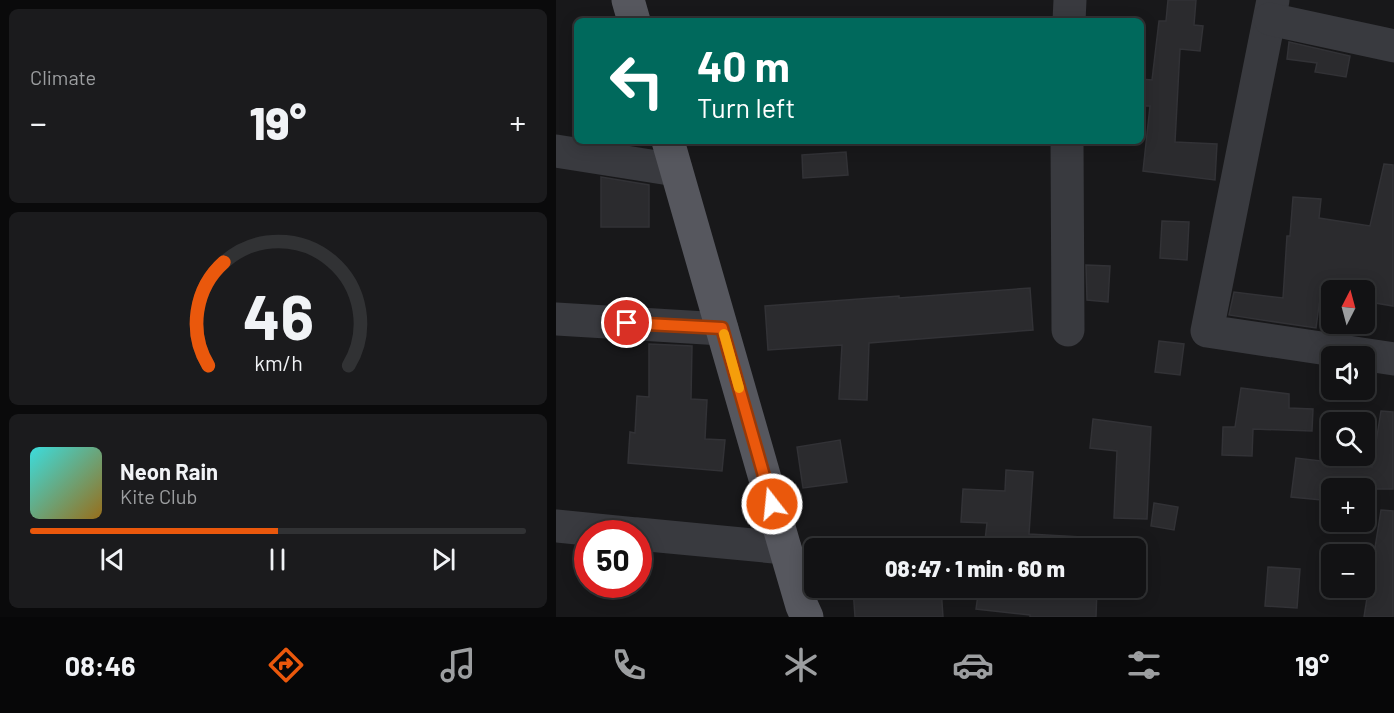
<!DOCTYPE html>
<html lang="en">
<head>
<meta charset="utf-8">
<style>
  :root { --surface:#121214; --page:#1b1b1d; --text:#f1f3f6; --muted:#9c9ea0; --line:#313234; --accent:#ea580c }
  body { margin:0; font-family:Barlow,sans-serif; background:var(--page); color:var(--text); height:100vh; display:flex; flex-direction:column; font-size:22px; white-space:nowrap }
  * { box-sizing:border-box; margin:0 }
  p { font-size:20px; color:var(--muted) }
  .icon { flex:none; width:33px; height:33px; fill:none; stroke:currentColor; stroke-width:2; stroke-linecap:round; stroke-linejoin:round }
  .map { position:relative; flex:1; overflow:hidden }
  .side { display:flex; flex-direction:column; gap:9px; padding:9px; background:#0a0a0b; width:556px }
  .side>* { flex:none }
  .hud { position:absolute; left:18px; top:18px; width:570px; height:126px; border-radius:9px; box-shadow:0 3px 15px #0003,0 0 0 2px var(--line); background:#00695c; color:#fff; overflow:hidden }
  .needle { width:39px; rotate:6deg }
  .controls { position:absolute; left:765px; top:280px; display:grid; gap:12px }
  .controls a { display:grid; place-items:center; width:54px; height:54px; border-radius:9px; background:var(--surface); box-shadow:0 3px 15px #0003,0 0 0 2px var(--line); font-size:30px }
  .speed { position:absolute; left:18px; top:520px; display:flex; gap:12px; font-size:30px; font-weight:700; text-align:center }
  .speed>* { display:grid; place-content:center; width:78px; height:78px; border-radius:50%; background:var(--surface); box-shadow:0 3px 15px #0003,0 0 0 2px var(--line); line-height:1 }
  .speed .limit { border:9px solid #d22; background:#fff; color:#111 }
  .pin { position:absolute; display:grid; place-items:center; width:51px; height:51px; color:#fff; margin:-26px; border:3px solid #fff; border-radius:50%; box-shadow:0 2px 6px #0007 }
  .me { position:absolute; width:66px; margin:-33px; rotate:344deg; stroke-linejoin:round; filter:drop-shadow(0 0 4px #0008) }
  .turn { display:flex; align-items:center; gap:21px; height:126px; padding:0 24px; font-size:27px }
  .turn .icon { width:78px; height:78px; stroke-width:2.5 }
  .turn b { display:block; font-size:42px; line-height:51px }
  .big { font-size:45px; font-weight:800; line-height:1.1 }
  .side .card { flex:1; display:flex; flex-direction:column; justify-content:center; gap:9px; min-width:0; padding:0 21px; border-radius:9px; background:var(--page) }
  .side .dial { align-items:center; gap:0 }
  .dial svg { height:156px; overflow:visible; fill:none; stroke:var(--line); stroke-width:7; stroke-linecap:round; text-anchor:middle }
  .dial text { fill:var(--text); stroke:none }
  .song { display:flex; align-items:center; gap:18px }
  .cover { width:72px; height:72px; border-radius:9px; background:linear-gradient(135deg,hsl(180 70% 55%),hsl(40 70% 35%)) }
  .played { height:6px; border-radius:3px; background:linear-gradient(90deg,var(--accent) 50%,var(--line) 50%) }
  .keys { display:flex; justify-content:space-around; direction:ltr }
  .heat { display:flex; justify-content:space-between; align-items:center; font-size:33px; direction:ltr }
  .trip { position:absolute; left:248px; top:538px; width:342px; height:60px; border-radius:9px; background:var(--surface); box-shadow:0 3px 15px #0003,0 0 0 2px var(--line); font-weight:800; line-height:60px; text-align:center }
  .tabs { display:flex; height:96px; justify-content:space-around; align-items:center; background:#070708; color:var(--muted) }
  .tabs .icon { width:42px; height:42px }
  .tabs .selected { color:var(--accent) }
  .tabs b { font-size:27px; color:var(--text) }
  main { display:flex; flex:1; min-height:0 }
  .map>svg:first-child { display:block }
  .building { fill:#2b2b2e; stroke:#323236; stroke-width:1.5 }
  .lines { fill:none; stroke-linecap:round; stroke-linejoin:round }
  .minor { stroke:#393a3f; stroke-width:33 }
  .major { stroke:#56575e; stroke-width:33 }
  .route-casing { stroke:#983908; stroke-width:15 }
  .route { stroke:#ea580c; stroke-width:10 }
  .slow { stroke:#f59e0b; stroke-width:10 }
</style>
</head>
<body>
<main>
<section class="side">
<div class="card"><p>Climate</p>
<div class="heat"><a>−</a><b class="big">19°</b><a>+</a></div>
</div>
<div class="card dial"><svg viewBox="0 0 100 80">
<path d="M14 69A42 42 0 1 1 86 69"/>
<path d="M14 69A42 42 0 0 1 22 16" stroke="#ea580c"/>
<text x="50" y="56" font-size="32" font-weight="700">46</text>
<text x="50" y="72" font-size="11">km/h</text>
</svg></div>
<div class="card">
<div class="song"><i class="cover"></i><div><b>Neon Rain</b><p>Kite Club</p></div></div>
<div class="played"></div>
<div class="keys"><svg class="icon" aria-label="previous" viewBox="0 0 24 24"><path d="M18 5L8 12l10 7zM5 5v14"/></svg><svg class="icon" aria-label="pause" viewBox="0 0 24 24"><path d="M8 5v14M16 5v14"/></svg><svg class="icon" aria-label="next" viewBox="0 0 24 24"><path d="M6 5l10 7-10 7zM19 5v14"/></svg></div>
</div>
</section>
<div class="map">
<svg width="838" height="617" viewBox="0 0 838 617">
  <rect width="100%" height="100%" fill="#18181a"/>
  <g class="building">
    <polygon points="612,0 640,0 638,25 647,26 644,51 624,49 619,142 661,144 659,180 587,171 594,106 585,106 585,79 596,80 603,21 610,21"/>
    <polygon points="733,42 794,56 790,77 759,72 761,63 731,59"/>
    <polygon points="290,152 292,175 247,178 246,155"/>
    <polygon points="828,164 837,165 837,306 808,301 808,291 765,291 760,328 673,315 678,292 727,298 731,236 734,236 737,197 765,199 763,218 814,226"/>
    <polygon points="45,177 93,185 93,227 45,227"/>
    <polygon points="606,221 633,222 631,260 604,258"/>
    <polygon points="530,265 554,266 552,302 531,300"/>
    <polygon points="474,288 477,330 313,343 311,400 283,399 286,345 212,350 209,306 343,296 343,298"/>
    <polygon points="603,341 628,344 624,375 599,372"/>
    <polygon points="93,344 136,346 135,399 151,400 149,439 169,440 166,471 72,463 74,432 79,433 81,396 93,397"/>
    <polygon points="685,388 733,394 733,408 757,409 756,431 697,429 696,456 666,455 667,427 679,427"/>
    <polygon points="825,411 837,412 837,489 776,489 776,501 735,497 740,458 816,467"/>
    <polygon points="537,419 595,427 591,519 558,518 561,451 534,448"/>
    <polygon points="284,440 291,482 247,488 241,447"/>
    <polygon points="450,470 477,472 473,534 543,538 543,549 428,549 431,523 405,522 407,489 449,491"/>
    <polygon points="598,503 622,507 618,530 595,526"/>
    <polygon points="825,510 837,511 837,617 808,617"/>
    <polygon points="382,545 382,549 330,549"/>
    <polygon points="712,567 744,569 741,608 709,606"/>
    <polygon points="297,588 385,588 387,617 299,617"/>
    <polygon points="423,588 541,588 540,617 474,617 474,615 420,609"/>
  </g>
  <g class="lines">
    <g class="minor">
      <polyline points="717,0 651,331 838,359"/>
      <polyline points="714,19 838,46"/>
      <polyline points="513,21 514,0"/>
      <polyline points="511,141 512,330"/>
      <polyline points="0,151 120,170"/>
      <polyline points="0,319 166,329"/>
      <polyline points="0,526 80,534"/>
      <polyline points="82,534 229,548"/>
    </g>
    <g class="major">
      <polyline points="72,0 78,21"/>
      <polyline points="112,141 229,548 246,606 251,617"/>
    </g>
  </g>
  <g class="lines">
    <g class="route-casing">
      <polyline id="route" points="71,323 166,328 216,504"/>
    </g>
    <use href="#route" class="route"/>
    <polyline class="slow" points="168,334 183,388"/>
  </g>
</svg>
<div class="controls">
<a><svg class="needle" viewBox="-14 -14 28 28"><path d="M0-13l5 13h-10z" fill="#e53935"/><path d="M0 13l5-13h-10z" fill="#9c9ea0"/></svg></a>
<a><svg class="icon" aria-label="sound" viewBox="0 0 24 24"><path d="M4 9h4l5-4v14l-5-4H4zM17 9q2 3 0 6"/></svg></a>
<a><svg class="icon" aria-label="search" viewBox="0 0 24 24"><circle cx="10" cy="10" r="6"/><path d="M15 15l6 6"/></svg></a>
<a>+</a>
<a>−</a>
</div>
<div class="speed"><div class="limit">50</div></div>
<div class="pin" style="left:71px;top:323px;background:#d93025"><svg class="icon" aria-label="arrive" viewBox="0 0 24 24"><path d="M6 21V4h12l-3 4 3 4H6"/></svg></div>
<svg class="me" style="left:216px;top:504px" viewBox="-20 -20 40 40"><circle r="17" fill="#ea580c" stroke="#fff" stroke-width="3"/><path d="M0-11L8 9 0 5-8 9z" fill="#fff"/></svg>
<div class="trip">08:47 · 1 min · 60 m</div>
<div class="hud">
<div class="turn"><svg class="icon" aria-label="left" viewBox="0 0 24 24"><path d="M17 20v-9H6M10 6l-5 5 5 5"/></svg><div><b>40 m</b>Turn left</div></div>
</div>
</div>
</main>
<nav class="tabs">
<b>08:46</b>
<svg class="icon selected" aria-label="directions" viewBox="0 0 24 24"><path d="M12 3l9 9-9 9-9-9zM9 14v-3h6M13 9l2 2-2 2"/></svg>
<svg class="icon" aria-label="music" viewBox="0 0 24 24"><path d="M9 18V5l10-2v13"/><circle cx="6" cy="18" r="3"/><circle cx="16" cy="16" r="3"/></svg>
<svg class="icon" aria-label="phone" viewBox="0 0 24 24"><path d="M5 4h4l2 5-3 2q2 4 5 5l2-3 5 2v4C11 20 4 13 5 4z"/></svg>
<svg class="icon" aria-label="climate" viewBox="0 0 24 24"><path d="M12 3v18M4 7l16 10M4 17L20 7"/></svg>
<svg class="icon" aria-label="car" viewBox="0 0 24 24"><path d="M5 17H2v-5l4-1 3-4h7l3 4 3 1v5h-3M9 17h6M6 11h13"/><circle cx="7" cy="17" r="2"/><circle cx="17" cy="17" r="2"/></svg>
<svg class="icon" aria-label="filters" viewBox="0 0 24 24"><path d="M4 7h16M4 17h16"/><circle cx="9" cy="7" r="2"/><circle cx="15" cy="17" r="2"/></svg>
<b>19°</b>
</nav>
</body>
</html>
